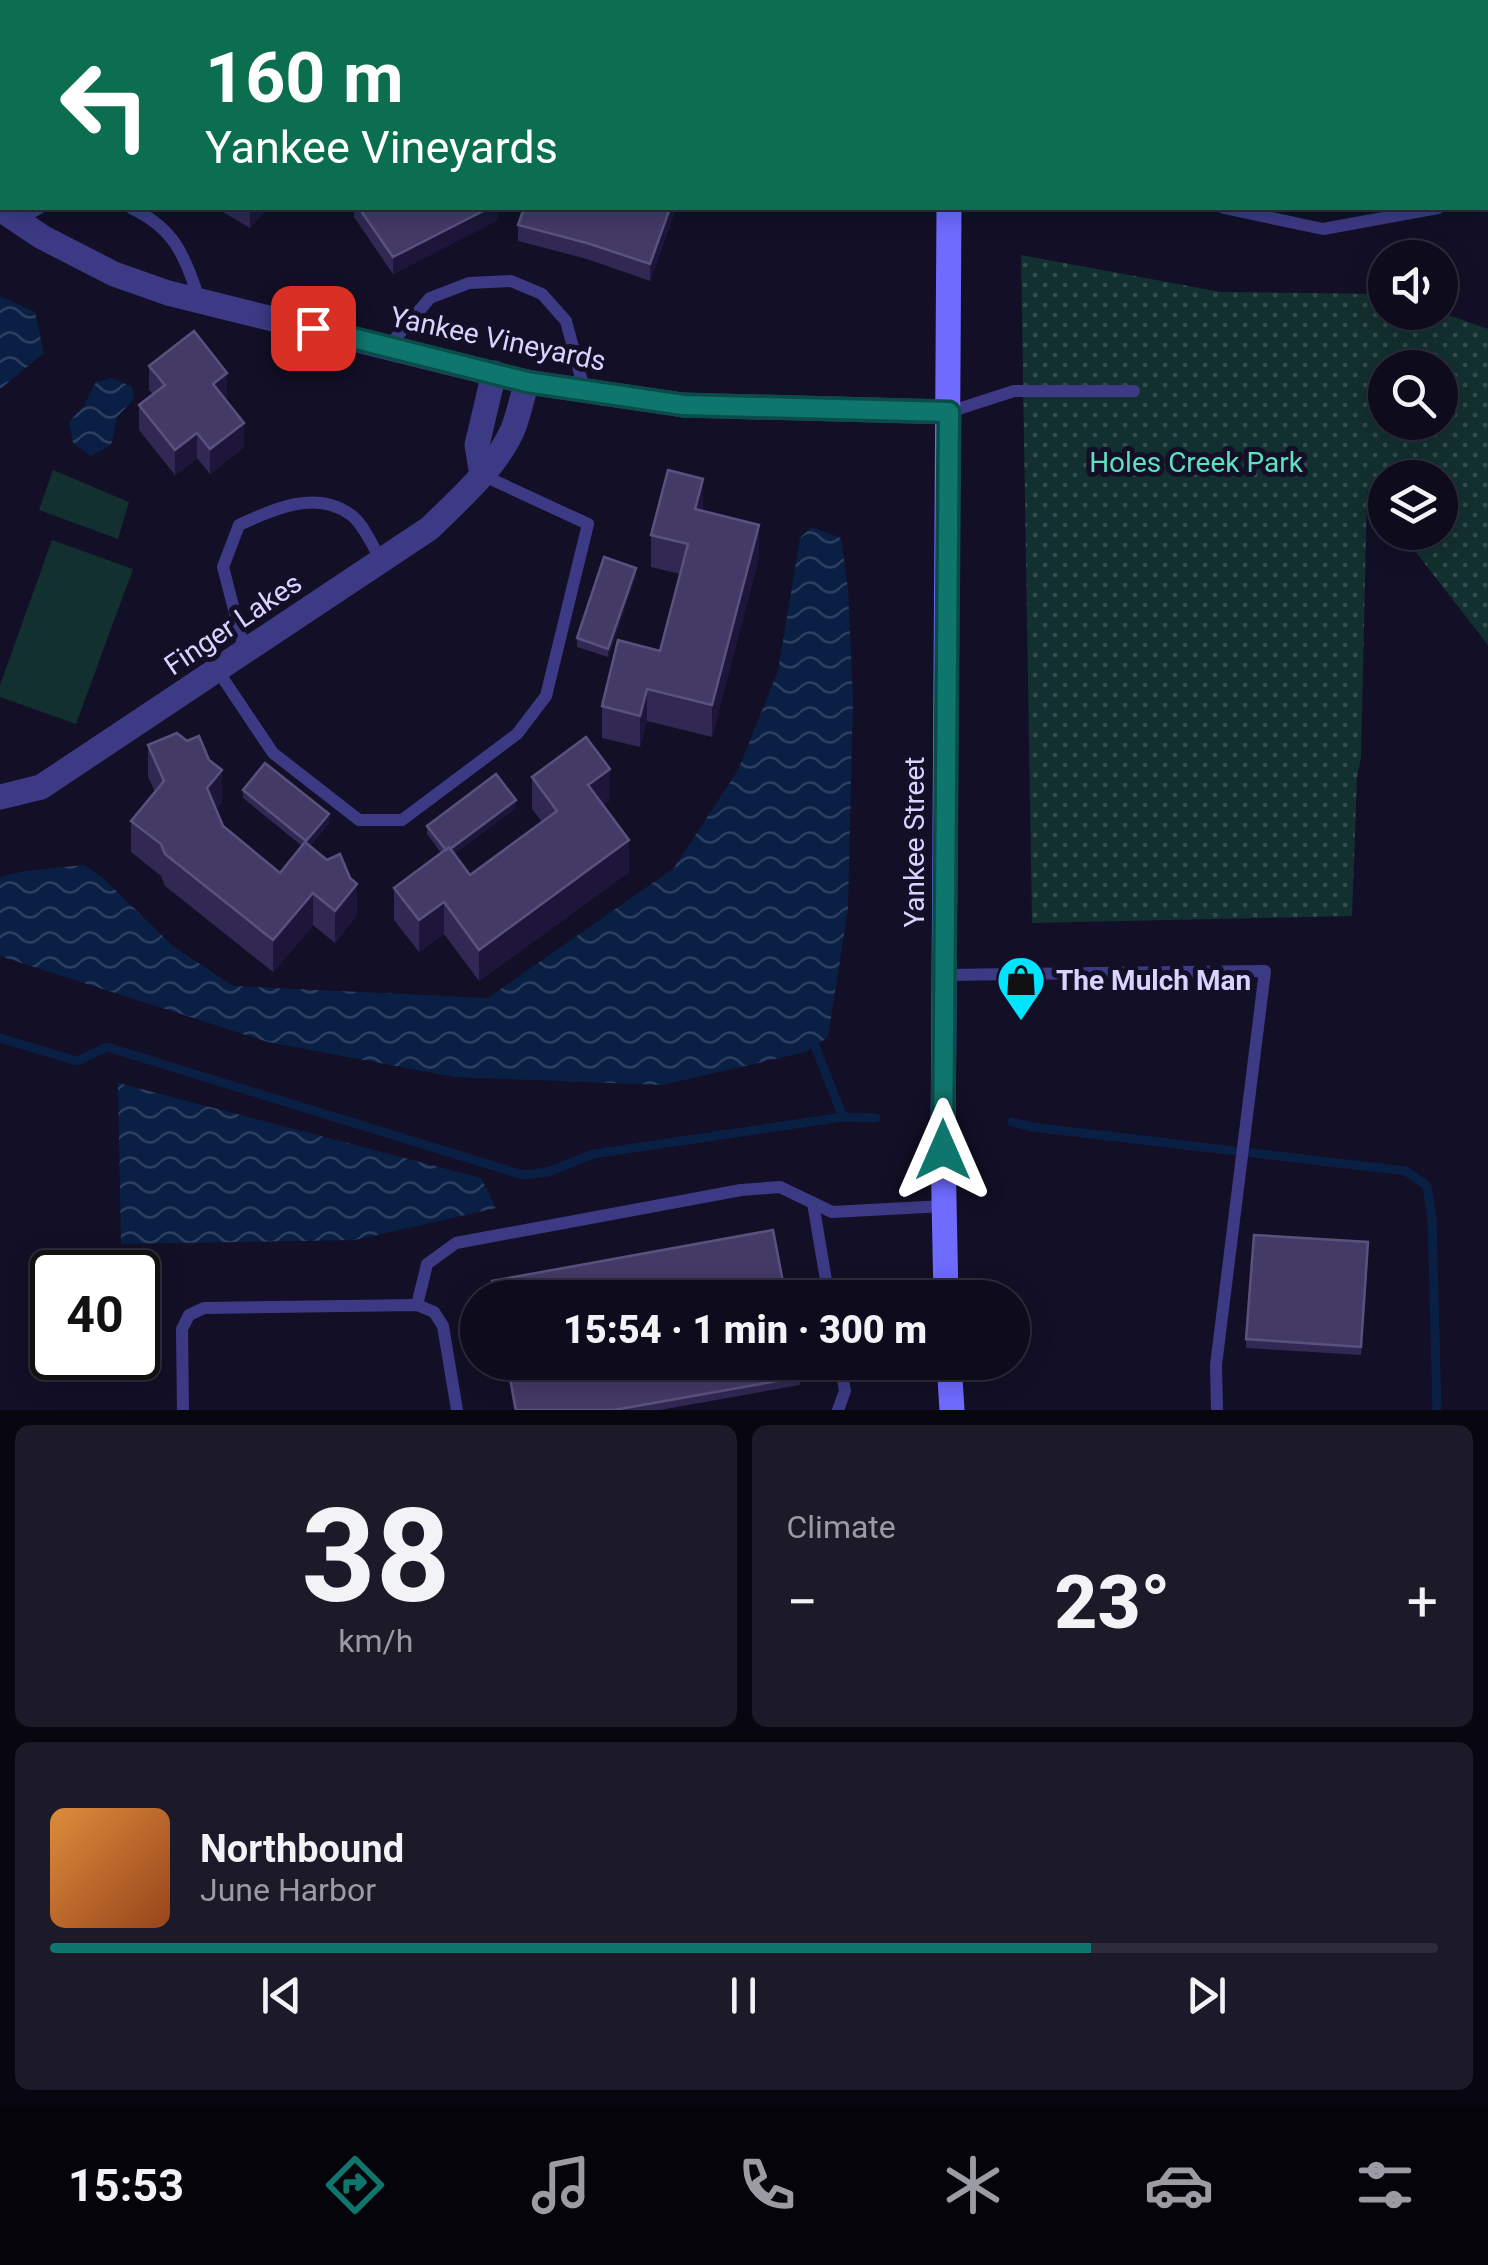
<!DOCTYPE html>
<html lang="en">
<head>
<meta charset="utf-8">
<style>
  :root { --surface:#0e0b1c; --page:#1c1929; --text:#f1f3f6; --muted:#9b9ba3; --line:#2e2b3b; --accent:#0f766e }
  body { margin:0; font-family:Roboto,sans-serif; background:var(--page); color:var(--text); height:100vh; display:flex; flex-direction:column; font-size:38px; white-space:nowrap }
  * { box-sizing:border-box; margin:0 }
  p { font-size:32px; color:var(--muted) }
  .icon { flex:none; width:55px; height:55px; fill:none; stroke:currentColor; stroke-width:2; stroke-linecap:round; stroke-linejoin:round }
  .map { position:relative; height:1410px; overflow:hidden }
  .side { display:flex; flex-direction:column; gap:15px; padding:15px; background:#08060f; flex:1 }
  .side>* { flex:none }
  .banner { position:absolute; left:0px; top:0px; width:1490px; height:210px; box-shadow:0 5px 25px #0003,0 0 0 2px var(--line); background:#0b6e4f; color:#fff; overflow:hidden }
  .fabs { position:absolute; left:1368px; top:240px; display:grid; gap:20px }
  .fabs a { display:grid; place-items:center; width:90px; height:90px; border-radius:50%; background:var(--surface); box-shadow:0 5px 25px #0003,0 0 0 2px var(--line); font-size:50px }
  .speed { position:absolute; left:30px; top:1250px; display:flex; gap:20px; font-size:50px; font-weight:700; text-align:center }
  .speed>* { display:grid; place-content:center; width:130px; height:130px; border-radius:50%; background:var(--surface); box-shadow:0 5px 25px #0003,0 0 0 2px var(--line); line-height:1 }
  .speed .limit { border:5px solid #111; border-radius:15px; background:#fff; color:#111 }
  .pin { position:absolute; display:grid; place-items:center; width:85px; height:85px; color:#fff; margin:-42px; border-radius:20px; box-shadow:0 5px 15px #0006 }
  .me { position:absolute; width:110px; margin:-55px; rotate:0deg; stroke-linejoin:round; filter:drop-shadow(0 0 8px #0008) }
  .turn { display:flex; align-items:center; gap:35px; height:210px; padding:0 40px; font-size:45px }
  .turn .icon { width:130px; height:130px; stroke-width:2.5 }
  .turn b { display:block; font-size:70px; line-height:85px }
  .big { font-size:75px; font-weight:800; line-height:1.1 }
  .side .card { flex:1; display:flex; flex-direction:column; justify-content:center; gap:15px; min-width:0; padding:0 35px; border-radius:15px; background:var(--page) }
  .side .dial { align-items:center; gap:0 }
  .dial b { font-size:130px; line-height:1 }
  .song { display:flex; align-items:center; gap:30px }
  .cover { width:120px; height:120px; border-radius:15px; background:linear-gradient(135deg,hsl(30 70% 55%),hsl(20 70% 35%)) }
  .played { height:10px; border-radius:5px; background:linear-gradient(90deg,var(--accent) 75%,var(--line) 75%) }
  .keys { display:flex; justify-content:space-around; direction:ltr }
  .heat { display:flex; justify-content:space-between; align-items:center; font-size:55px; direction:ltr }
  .side .tiles { flex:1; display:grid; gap:15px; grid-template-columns:1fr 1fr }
  .card:last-child { grid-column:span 2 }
  .trip { position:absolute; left:460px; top:1280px; width:570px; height:100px; border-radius:50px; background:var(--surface); box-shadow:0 5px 25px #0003,0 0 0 2px var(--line); font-weight:800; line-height:100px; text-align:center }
  .menu { display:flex; height:160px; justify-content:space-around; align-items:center; background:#06040b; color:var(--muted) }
  .menu .icon { width:70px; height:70px }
  .menu .active { color:var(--accent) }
  .menu b { font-size:45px; color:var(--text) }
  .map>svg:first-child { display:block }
  .grass { fill:url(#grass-dots); fill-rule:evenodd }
  .garden { fill:#12302f }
  .water { fill:url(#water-waves) }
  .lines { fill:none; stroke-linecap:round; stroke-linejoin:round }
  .stream { stroke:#0a1f44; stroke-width:9 }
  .lane { stroke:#3d3a85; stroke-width:12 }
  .street { stroke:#3d3a85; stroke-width:25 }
  .secondary { stroke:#6f6bff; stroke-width:25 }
  .wall { fill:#312854 }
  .shaded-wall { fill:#1d163a }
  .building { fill:#433a66; stroke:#5a527e; stroke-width:2.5 }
  .route-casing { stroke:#0a4d48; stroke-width:25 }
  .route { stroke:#0f766e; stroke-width:18 }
  .labels { text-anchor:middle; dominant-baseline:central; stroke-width:10; stroke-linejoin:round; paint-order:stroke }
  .street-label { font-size:28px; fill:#d9d4ff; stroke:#130f26 }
  .park-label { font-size:28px; fill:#5fe0c0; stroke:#130f26 }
  .poi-label { font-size:28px; font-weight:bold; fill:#d9d4ff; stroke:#130f26; text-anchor:start }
</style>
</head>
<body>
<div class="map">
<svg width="1488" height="1410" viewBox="0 0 1488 1410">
  <defs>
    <pattern id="grass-dots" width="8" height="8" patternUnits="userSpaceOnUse" patternTransform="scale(2.5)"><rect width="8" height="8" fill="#12302f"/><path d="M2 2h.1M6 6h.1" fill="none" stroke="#344d4e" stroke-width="1.8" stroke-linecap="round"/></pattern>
    <pattern id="water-waves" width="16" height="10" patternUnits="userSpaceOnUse" patternTransform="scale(2.5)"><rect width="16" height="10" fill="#0a1f44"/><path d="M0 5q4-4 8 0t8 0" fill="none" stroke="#2d3f60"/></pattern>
  </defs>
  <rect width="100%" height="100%" fill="#130f26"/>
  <path class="grass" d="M1021,255L1221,292L1385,294V312H1440L1488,329V645L1401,533L1440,532V478H1385V512L1367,491L1361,757L1357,778L1352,916L1032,923ZM1385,368H1440V422H1385Z"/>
  <g class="garden">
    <polygon points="53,470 129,502 118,539 39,510"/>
    <polygon points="52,540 133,569 76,724 0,697 0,685"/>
  </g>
  <g class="water">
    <polygon points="0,296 35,312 44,353 0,389"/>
    <polygon points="112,378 132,387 134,399 117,417 111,445 91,456 73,443 69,422 83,407 96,382"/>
    <polygon points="811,527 841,538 848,589 853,697 848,909 828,1037 806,1052 662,1085 454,1077 268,1042 0,956 0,877 25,871 84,865 103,878 173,946 233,986 488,998 674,868 738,770 778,671 800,538"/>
    <polygon points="118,1083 481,1178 496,1208 355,1240 121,1244"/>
  </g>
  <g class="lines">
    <g class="stream">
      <polyline points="0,1038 77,1061 107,1047 523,1175 548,1172 593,1154 843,1117 876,1118"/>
      <polyline points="815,1046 843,1117"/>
      <polyline points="1012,1122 1032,1127 1406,1171 1427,1186 1432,1219 1437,1410"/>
    </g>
    <g class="lane">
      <polyline points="410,0 410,2"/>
      <polyline points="728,0 728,2"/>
      <polyline points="818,0 818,2"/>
      <path d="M131,208C176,229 184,256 200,301"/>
      <polyline points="1224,208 1323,229 1438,208"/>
      <polyline points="19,220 39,208"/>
      <polyline points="388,347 430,298 469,283 511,281 542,294 566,321 584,389"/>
      <polyline points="949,412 1014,391 1134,391"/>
      <path d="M245,652L223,567L239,525C273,509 317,489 351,515C364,524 373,548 382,561"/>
      <polyline points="218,671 273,753 359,820 402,820 517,734 546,696 588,524 482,475"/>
      <polyline points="944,975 1265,971 1216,1365 1217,1410"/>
      <polyline points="813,1203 829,1298"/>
      <polyline points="417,1305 427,1264 456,1243 741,1190 780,1187 832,1212 944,1206"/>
      <polyline points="183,1410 182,1329 189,1315 204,1308 417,1305 434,1312 443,1326 457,1410"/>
      <polyline points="838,1410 845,1391 840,1362"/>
    </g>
    <g class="street">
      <polyline points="1293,0 1295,2"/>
      <polyline points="0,209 42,237 114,274 168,293 527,382 683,405 949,412"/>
      <polyline points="482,475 477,445 494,373"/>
      <path d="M0,797L41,787L430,528C459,499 496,468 513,429C519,414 522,397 527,382"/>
    </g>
    <g class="secondary">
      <polyline points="951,2 951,0"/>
      <polyline points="946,1298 943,1150 949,208"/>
      <polyline points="949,1362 952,1410"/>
    </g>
  </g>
  <g class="wall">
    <rect x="522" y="0" width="96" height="2"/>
    <rect x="1112" y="0" width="128" height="2"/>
    <polygon points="216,208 268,208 250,228"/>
    <polygon points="354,208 498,208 498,220 393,274 354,217"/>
    <polygon points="524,208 676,208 650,281 587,259 518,241 518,225"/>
    <polygon points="149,366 227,397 225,399 244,447 210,474 197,458 175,475 139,430 139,405 153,394 149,390"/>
    <polygon points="703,511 759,557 712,737 647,721 640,747 602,738 602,706 660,651 680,574 651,567 651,535"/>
    <polygon points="636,576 608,657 577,647 577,638"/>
    <polygon points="148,745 222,802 216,809 223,826 280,873 302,846 243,798 243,790 329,823 310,846 357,915 335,943 313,925 273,972 165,886 161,876 131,852 131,821 155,792 148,777"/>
    <polygon points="532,777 610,800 603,805 629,872 479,981 444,934 419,952 394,920 394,888 441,853 427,834 427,826 516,808 454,854 470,875 542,822 532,809"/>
    <polygon points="1368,1250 1361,1355 1246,1348 1246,1339"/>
    <polygon points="506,1362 797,1362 800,1385 660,1410 514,1410"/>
  </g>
  <g class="shaded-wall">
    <polygon points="0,0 5,0 5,2 2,2 2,12 0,14"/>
    <polygon points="254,208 268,208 250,228 250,212"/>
    <polygon points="489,208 498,208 498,220 393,274 393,257"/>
    <polygon points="670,208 676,208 650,281 650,264"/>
    <polygon points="227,373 227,397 213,408 213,384"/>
    <polygon points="244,423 244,447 210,474 210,449"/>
    <polygon points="197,433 197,458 175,475 175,450"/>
    <polygon points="703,479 703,511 695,509"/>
    <polygon points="759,525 759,557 712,737 712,705"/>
    <polygon points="636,568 636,576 608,657 608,649"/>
    <polygon points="647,689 647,721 640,747 640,716"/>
    <polygon points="610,769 610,800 588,817 588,785"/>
    <polygon points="222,770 222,802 207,820 207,788"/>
    <polygon points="516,800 516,808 447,860 447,852"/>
    <polygon points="329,814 329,823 306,850 306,841"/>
    <polygon points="629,840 629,872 479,981 479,950"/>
    <polygon points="357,884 357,915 335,943 335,911"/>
    <polygon points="313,893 313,925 273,972 273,940"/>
    <polygon points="444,902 444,934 419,952 419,920"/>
  </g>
  <g class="building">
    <polygon points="557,0 609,0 609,2 565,2"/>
    <polygon points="359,208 489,208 393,257"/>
    <polygon points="524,208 670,208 650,264 587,243 518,225"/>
    <polygon points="194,331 227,373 213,384 244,423 210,449 197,433 175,450 139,405 165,385 149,366"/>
    <polygon points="668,470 703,479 695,509 759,525 712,705 647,689 640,716 602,706 618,640 660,651 688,544 651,535"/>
    <polygon points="604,557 636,568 608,649 577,638"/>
    <polygon points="177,733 187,741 199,736 209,760 222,770 207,788 223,826 280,873 305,842 327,860 340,854 350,878 357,884 335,911 313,893 273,940 165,854 161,844 131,821 164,781 148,745"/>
    <polygon points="586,737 610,769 588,785 629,840 479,950 444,902 419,920 394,888 449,847 470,875 557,811 532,777"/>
    <polygon points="265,763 329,814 306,841 243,790"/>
    <polygon points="496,774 516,800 450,849 449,847 446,850 427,826"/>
    <polygon points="773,1230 786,1298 495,1298 492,1281"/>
    <polygon points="1254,1235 1368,1242 1361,1347 1246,1339"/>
    <polygon points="507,1362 797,1362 800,1377 614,1410 516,1410"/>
  </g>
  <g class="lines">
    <g class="route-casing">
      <polyline id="route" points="313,328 527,382 683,405 949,412 943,1150"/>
    </g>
    <use href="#route" class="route"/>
  </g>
  <defs>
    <g id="shop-pin" transform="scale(2.5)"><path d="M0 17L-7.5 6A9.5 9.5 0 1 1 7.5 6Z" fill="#00e5ff" stroke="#130f26"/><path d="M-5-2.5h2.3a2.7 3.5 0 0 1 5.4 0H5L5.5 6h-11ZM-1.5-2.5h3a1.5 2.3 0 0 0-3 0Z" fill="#111"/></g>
  </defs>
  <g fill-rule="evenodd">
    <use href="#shop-pin" x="1021" y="980"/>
  </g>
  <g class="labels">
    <g class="street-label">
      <text transform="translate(498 339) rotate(12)">Yankee Vineyards</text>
      <text transform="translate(233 624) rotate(-34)">Finger Lakes</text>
      <text transform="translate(914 842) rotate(-90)">Yankee Street</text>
    </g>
    <g class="park-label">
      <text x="1196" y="462">Holes Creek Park</text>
    </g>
    <g class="poi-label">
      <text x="1056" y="980">The Mulch Man</text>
    </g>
  </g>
</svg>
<div class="fabs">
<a><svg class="icon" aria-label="sound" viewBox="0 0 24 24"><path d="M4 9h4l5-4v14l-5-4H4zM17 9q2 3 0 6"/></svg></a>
<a><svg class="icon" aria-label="search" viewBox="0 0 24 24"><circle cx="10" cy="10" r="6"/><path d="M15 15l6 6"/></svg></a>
<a><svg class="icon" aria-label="layers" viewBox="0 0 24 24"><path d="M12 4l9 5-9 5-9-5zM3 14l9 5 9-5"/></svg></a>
</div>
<div class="speed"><div class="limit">40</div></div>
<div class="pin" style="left:313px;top:328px;background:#d93025"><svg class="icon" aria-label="arrive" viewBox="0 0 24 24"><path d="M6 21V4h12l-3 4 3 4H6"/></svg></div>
<svg class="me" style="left:943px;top:1150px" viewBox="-20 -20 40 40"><path d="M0-17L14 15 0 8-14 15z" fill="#0f766e" stroke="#fff" stroke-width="4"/></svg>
<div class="trip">15:54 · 1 min · 300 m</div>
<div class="banner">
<div class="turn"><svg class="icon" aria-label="left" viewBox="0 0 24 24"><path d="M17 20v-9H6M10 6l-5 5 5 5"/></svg><div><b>160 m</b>Yankee Vineyards</div></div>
</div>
</div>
<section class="side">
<div class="tiles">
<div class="card dial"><b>38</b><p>km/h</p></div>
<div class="card"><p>Climate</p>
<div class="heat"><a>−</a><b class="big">23°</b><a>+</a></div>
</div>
<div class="card">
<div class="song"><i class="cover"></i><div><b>Northbound</b><p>June Harbor</p></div></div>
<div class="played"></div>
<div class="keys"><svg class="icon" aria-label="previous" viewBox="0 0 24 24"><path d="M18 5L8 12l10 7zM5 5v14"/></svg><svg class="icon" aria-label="pause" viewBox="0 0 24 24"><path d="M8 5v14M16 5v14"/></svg><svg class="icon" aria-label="next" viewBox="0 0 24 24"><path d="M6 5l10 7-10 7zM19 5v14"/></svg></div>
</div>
</div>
</section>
<nav class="menu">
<b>15:53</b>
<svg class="icon active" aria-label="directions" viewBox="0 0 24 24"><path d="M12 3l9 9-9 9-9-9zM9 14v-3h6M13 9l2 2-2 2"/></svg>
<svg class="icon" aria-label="music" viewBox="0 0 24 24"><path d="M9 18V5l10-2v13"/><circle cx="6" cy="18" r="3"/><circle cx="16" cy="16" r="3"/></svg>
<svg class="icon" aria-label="phone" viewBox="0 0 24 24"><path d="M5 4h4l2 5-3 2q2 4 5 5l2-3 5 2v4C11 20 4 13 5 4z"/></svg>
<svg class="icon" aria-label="climate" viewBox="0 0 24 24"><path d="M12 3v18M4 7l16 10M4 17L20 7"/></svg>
<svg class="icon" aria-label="car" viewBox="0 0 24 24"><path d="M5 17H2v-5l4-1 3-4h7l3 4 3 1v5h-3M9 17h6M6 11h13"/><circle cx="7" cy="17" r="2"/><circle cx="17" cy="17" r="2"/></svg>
<svg class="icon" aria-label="filters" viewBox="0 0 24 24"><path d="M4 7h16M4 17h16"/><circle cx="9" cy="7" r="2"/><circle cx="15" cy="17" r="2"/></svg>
</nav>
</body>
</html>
